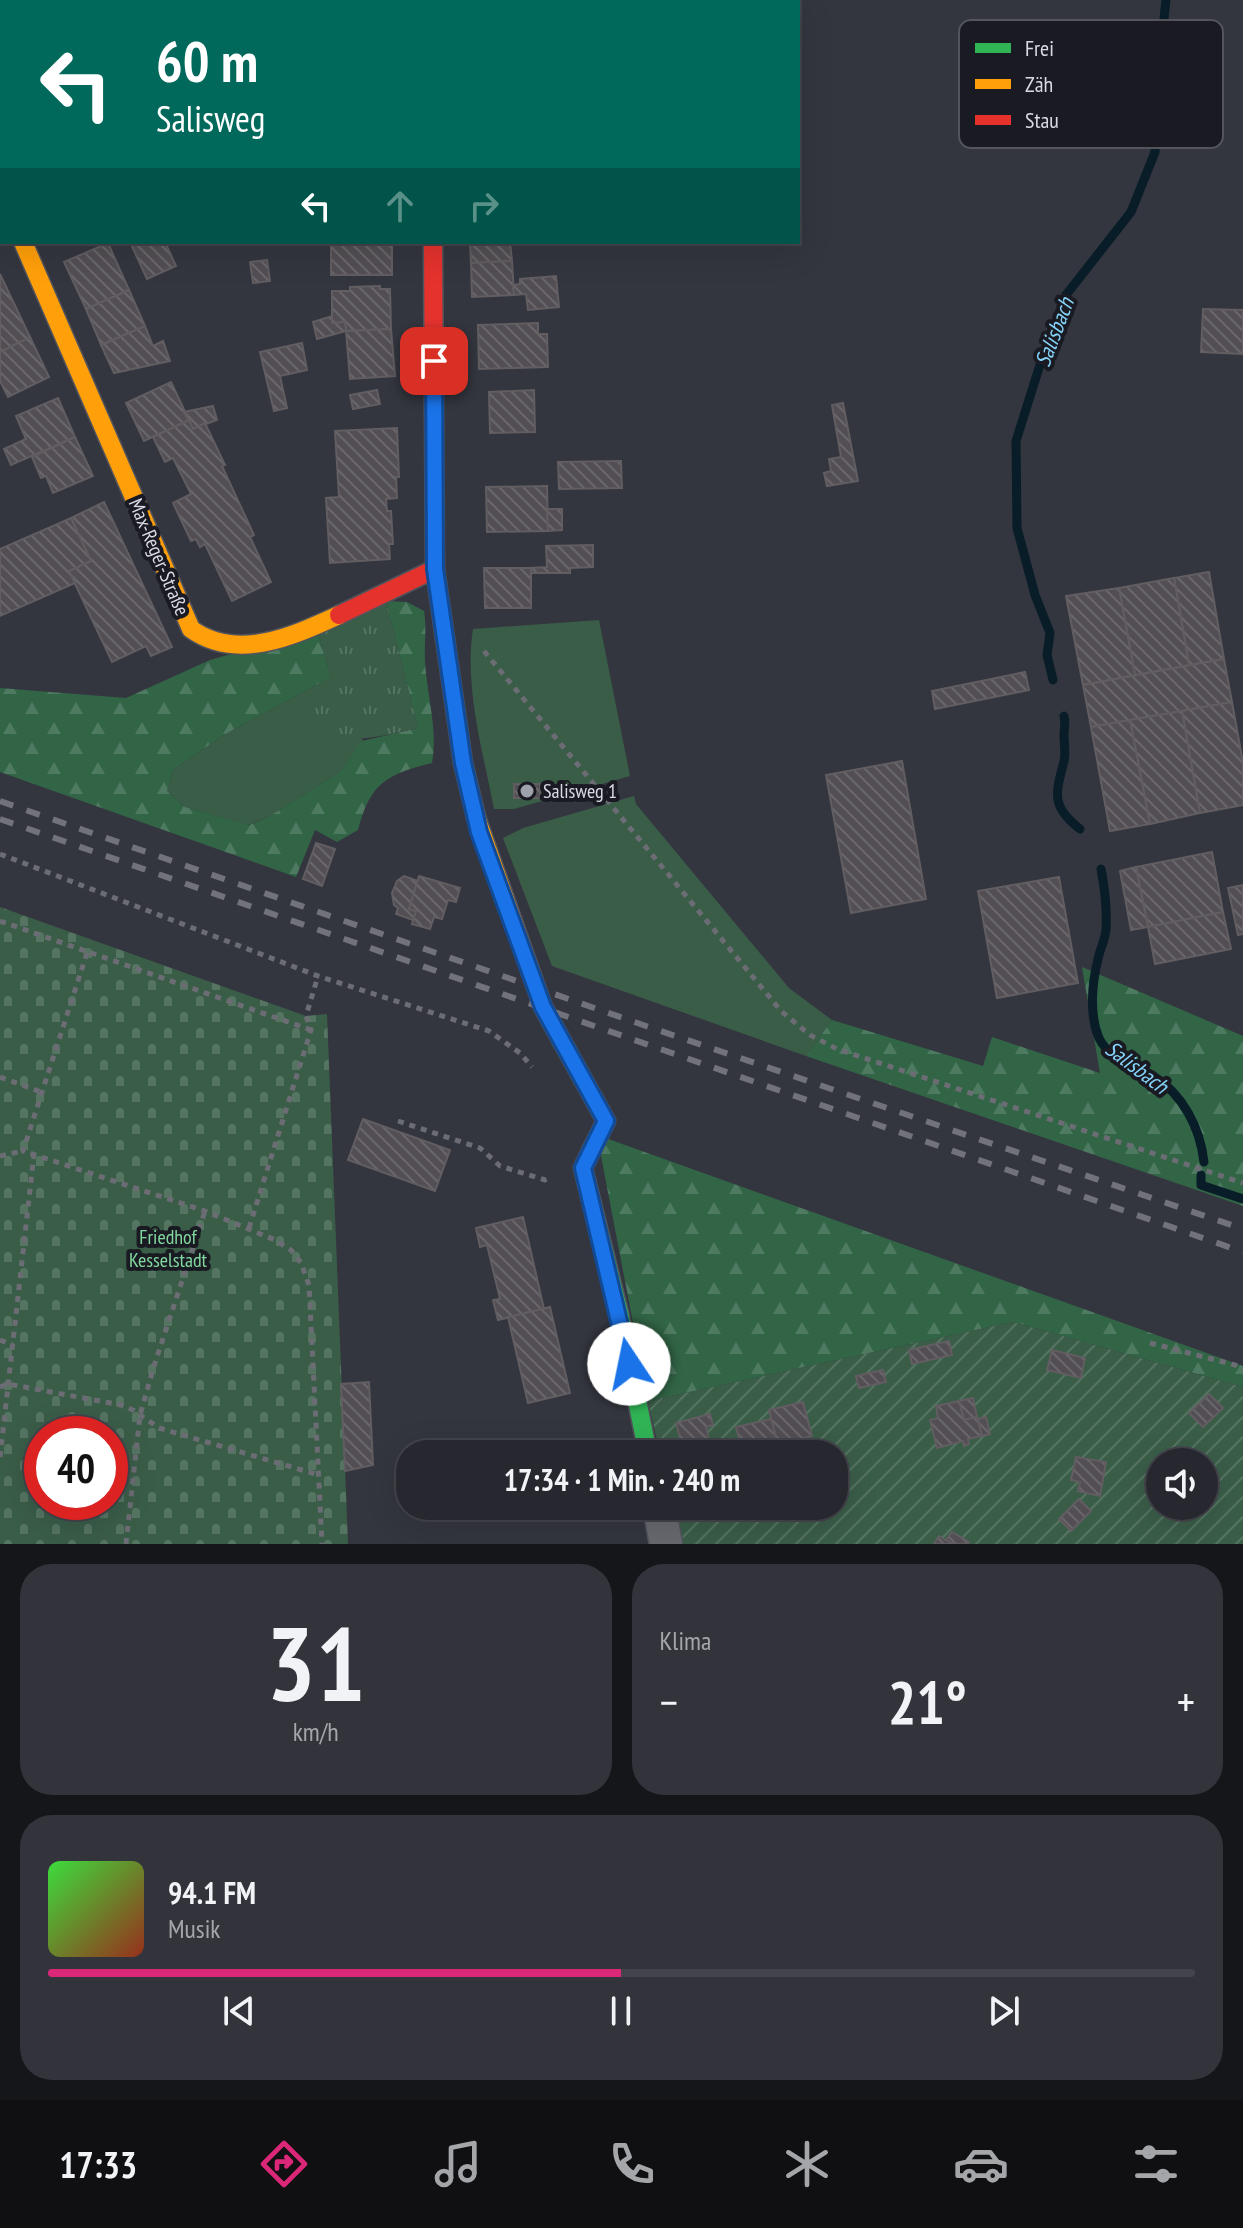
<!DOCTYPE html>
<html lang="de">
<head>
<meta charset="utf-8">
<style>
  :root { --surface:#27282f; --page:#33343b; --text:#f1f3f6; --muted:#a4a6aa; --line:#43444b; --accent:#db2777 }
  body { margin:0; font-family:"PT Sans Narrow",sans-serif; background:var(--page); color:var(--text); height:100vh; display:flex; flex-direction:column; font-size:30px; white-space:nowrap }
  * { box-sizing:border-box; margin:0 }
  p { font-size:26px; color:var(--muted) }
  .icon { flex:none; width:44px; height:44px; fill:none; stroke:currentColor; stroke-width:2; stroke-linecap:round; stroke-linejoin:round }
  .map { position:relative; height:1544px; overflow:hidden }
  .details { display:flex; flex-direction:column; gap:20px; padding:20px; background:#15161a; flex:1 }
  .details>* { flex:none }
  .hud { position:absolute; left:0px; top:0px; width:800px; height:244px; box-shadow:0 8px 32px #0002,0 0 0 2px var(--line); background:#00695c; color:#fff; overflow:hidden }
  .buttons { position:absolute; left:1146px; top:1448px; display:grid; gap:16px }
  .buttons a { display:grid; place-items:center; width:72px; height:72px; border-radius:50%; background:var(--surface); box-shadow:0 8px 32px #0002,0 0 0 2px var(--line); font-size:40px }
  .speed { position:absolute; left:24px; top:1416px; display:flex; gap:16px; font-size:40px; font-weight:700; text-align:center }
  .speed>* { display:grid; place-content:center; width:104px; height:104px; border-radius:50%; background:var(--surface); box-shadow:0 8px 32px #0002,0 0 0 2px var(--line); line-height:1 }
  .speed .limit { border:12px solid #d22; background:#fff; color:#111 }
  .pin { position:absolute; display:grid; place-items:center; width:68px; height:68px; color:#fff; margin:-34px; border-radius:16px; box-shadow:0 4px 12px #0006 }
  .me { position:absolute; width:88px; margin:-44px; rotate:349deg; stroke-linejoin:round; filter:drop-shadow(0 0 6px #0008) }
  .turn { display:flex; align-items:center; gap:28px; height:168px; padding:0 24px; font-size:36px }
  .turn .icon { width:104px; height:104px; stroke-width:2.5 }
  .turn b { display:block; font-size:56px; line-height:68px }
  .lanes { display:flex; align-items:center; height:76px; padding:0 24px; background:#0003; justify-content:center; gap:40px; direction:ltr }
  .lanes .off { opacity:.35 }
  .big { font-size:60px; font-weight:600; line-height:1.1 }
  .details .tile { flex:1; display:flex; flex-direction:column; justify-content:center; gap:12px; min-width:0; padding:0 28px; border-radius:32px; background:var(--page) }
  .details .dial { align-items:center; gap:0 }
  .dial b { font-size:104px; line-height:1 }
  .song { display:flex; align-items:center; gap:24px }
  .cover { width:96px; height:96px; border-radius:12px; background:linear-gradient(135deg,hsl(120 70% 55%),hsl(10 70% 35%)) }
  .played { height:8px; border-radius:4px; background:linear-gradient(90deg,var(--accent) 50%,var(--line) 50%) }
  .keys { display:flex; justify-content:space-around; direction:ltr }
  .heat { display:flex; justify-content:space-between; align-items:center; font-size:44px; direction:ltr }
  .details .tiles { flex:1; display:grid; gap:20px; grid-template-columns:1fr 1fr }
  .tile:last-child { grid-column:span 2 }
  .trip { position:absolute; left:396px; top:1440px; width:452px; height:80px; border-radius:32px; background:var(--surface); box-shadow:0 8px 32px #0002,0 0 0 2px var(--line); font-weight:600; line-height:80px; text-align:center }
  .dock { display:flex; height:128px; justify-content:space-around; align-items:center; background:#101013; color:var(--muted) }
  .dock .icon { width:56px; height:56px }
  .dock .on { color:var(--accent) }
  .dock b { font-size:36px; color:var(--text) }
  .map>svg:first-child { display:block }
  .grass { fill:#3a5d48 }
  .forest { fill:url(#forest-firs) }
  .cemetery { fill:url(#cemetery-stones); fill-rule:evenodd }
  .park { fill:url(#park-tufts) }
  .garden { fill:url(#garden-furrows); fill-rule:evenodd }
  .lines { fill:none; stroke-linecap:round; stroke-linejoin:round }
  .stream { stroke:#081d27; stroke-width:9 }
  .building { fill:url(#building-back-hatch); stroke:#615d61; stroke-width:2 }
  .street-casing { stroke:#52535b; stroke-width:35 }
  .fast-casing { stroke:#52535b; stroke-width:21 }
  .slow-casing { stroke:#52535b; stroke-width:21 }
  .jam-casing { stroke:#52535b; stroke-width:21 }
  .path { stroke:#6c6d74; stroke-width:5; stroke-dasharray:6 6; stroke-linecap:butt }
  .street { stroke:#686970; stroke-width:32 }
  .fast { stroke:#30b455; stroke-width:18 }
  .slow { stroke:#ff9f0a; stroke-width:18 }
  .jam { stroke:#e5322d; stroke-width:18 }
  .rail { stroke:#72737a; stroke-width:6; stroke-dasharray:14 14; stroke-linecap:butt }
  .route-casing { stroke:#114b97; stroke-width:20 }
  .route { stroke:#1a73e8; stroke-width:14 }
  .poi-dot { fill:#9fa1ab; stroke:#1a1b22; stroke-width:3 }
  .labels { text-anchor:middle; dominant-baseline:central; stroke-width:8; stroke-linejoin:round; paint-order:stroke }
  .street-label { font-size:20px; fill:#d9dae5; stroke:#1a1b22 }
  .poi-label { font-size:20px; fill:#d9dae5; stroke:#1a1b22; text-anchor:start }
  .park-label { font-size:20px; fill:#81d89f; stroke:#1a1b22 }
  .water-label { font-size:22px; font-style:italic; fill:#85d3fa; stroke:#1a1b22 }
  .key { fill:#1a1b22; stroke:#53545c; stroke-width:2 }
  .key-label { font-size:22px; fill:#d9dae5 }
</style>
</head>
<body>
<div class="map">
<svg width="1243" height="1544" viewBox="0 0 1243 1544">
  <defs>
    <pattern id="forest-firs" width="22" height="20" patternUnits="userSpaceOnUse" patternTransform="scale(2)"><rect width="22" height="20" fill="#316546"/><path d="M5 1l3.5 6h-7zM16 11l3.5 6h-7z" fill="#4e7a61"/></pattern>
    <pattern id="cemetery-stones" width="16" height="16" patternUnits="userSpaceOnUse" patternTransform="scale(2)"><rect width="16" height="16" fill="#3a5d48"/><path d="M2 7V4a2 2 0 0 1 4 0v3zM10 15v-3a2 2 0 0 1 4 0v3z" fill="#567462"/></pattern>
    <pattern id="park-tufts" width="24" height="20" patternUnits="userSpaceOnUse" patternTransform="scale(2)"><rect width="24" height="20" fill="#3a5d48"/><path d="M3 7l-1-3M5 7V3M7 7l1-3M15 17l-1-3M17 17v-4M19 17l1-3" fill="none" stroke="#567462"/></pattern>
    <pattern id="garden-furrows" width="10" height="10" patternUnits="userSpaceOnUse" patternTransform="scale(2)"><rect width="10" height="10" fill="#3a5d48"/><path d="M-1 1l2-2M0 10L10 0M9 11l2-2" fill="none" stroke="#567462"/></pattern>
    <pattern id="building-back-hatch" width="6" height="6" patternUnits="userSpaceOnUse" patternTransform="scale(2)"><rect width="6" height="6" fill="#524e53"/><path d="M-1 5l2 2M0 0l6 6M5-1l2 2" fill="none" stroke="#6a676c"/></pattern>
  </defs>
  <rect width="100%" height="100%" fill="#34363f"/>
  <g class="grass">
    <path d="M599,620L630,776L514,809H494C483,752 464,687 473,629Z"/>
    <polygon points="331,677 363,741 340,772 268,817 248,825 185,807 167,791 173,770 222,736"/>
    <polygon points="634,796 636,804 789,988 832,1020 806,1056 552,966 503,838 523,828"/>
  </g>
  <g class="forest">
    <path d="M386,601L407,602L424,611C427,629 424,644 425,662C427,696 438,729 432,763C387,774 370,783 358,830L337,842L315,830L296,877L0,772V688L126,698L210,660L317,630L331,677L222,736L173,770L167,791L185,807L249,825L268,817L340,772L362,741L418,728Z"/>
    <polygon points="1082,967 1243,1036 1243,1206 806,1056 832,1020 983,1066 992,1037 1100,1073"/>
    <polygon points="597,1135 1243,1366 1243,1387 1013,1322 648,1401"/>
  </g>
  <path class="cemetery" d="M0,907L306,1016L327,1014L348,1544H0ZM42,1434H110V1502H42Z"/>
  <path class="park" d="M386,601L418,728C364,740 328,752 290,701L331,677L317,630Z"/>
  <path class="garden" d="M1013,1322L1243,1387V1544H680L672,1506H834V1454H660L648,1401ZM1160,1462H1204V1506H1160Z"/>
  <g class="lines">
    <g class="stream">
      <polyline points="1053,680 1047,655 1050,633 1035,595 1017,528 1016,441 1044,352 1066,295 1131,212 1155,152 1157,82 1166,0"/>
      <path d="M1064,716C1066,724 1064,727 1064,735C1064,744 1066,753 1064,761C1056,793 1050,806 1080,829"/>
      <path d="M1101,869C1105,889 1107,910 1106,930C1105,940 1100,949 1098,959C1092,983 1089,1015 1099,1038C1108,1058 1136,1066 1153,1076C1183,1094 1200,1128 1204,1162"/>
      <polyline points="1201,1175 1201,1185 1243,1199"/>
    </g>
  </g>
  <g class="building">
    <rect x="272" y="0" width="107" height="2"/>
    <rect x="463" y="0" width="42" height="2"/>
    <polygon points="130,242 165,242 176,266 147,279"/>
    <rect x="331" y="242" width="61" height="33"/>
    <polygon points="470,242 510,242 512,261 471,263"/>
    <polygon points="108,243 129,290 86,309 64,262"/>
    <polygon points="267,260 270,281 253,283 250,262"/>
    <polygon points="512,261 514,295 472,297 471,263"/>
    <polygon points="0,274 30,337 0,352"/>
    <polygon points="556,276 559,307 528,310 526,294 514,295 513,285 520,284 520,279"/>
    <polygon points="380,286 380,289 390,289 391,329 346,331 345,322 332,323 332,291 350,291 350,287"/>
    <polygon points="129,290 145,326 101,345 86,309"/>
    <polygon points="1203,309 1243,310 1243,354 1201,352"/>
    <polygon points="332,316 332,323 345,322 346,331 317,339 313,322"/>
    <polygon points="538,323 538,334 547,334 548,367 479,369 478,325"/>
    <polygon points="145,326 153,346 163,341 170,361 114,373 101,345"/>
    <polygon points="391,329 395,376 350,379 346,331"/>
    <polygon points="30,337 49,377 8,397 0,381 0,352"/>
    <polygon points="302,343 307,370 280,376 287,408 274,411 260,352"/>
    <polygon points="171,382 189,420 144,441 126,403"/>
    <polygon points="377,390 380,404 353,409 350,395"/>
    <polygon points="534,390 535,432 490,433 489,392"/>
    <polygon points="58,398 75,437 11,465 4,449 26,439 16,416"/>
    <polygon points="843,403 858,481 827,486 824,473 831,471 829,459 841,457 832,405"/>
    <polygon points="213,406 217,420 193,429 184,412"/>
    <polygon points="189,420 193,429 205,423 225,465 222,466 254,535 250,537 271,582 232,601 205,544 200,547 196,539 191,541 173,503 191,494 173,458 165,462 153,437"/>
    <polygon points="397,428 399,477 396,477 397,498 386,499 387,511 391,511 393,544 389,544 390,559 330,563 326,498 339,497 335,431"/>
    <polygon points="75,437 93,476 53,493 46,476 41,478 32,457"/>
    <polygon points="621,461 622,488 559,489 558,462"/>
    <polygon points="547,486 548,531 487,532 486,487"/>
    <polygon points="104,502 172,647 151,656 146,646 112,662 69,571 91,561 71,518"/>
    <polygon points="547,509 562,509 562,530 548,531"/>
    <polygon points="71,518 91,561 69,571 75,583 0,616 0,549"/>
    <polygon points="593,545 593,567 570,568 570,573 531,573 531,568 547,567 546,546"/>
    <polygon points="484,568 531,568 531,608 485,608"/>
    <polygon points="1209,572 1224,659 1189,665 1174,578"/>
    <polygon points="1174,578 1189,665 1135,675 1119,588"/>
    <polygon points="1119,588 1135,675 1083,685 1066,596"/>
    <polygon points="1224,659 1232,702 1091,727 1083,685"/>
    <polygon points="1025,672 1029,690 935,709 932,691"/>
    <polygon points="1232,702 1243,763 1243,805 1200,813 1182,711"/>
    <polygon points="1182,711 1200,813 1150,824 1130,720"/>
    <polygon points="1130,720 1150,824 1110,831 1091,727"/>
    <polygon points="902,761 926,899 851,913 826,775"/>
    <rect x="514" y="784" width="26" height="14"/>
    <polygon points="316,843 335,849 322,886 303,879"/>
    <polygon points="1212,852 1223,912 1148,927 1136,867"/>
    <polygon points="1136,867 1148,927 1131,930 1120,871"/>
    <polygon points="404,876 418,881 409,909 416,911 413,920 396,914 398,908 394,905 392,893 397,881"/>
    <polygon points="419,876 460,888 456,902 448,900 442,919 434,917 430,929 412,924 416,911 409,909"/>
    <polygon points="1059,877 1078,983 997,998 978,891"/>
    <polygon points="1243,885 1243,934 1238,935 1228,888"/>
    <polygon points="1223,912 1231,949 1155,964 1148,927"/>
    <polygon points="363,1119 450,1150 435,1191 348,1160"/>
    <polygon points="523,1217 544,1309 498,1320 493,1300 500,1299 487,1245 480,1247 476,1228"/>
    <polygon points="550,1307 570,1393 528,1403 508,1317"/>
    <polygon points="949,1341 952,1355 912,1364 909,1350"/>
    <polygon points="1052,1350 1085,1358 1081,1378 1047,1370"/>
    <polygon points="883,1370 886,1382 859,1388 856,1376"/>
    <polygon points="369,1382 373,1465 345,1471 341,1384"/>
    <polygon points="1209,1394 1223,1408 1203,1427 1189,1413"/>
    <polygon points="973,1398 977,1417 964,1420 959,1401"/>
    <polygon points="959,1401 964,1420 977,1417 982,1436 968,1439 969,1444 964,1446 963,1441 937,1448 930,1420 938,1418 936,1406"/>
    <polygon points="803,1402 812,1436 778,1445 769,1410"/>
    <polygon points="710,1414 713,1425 706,1427 712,1454 684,1454 676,1423"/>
    <polygon points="986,1417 990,1434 982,1436 978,1419"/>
    <polygon points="771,1419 778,1445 743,1454 736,1427"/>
    <polygon points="1076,1457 1106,1462 1100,1496 1078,1491 1080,1482 1071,1480"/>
    <polygon points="1079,1499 1091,1511 1071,1531 1059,1519"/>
    <polygon points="463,1506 539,1506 480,1519 479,1510 469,1510"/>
    <polygon points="952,1532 969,1542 968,1544 953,1544 946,1540"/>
    <polygon points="939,1536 953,1544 934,1544"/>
  </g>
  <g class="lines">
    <g class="street-casing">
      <g id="street">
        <polyline points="431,0 431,2"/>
        <polyline points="169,2 175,0"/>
        <polyline points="0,61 2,61"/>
        <polyline points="0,190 2,194"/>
        <polyline points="659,1506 666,1544"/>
      </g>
    </g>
    <g class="fast-casing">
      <polyline id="fast" points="592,1149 583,1168 620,1317 648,1454"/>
    </g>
    <g class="slow-casing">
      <g id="slow">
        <path d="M23,242L191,629C237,662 293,636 339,615"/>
        <polyline points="476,817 543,1007 606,1121 592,1149"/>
      </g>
    </g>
    <g class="jam-casing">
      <g id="jam">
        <polyline points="433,242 435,569 463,763 476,817"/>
        <polyline points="339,615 435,569"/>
      </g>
    </g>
    <g class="path">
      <polyline points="484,651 781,1011 810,1035 837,1049 1243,1183"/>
      <polyline points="0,854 318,976 489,1031 520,1053 532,1067"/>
      <polyline points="0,921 311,1030"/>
      <polyline points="87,953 23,1151 205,1211 275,1240 291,1250 301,1263 309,1285 322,1544"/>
      <polyline points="0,1077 41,1092"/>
      <polyline points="398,1121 480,1148 500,1166 545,1180 551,1178"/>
      <polyline points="0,1156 23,1151"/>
      <polyline points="249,1228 311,1030 306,1016 318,976"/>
      <polyline points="0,1340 13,1345"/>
      <polyline points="1150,1343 1235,1365 1243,1369"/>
      <polyline points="0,1387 8,1384 121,1405 133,1410 159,1428 319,1475"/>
      <polyline points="0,1457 34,1154"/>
      <polyline points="126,1544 140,1415 154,1366 205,1211"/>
    </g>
    <use href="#street" class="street"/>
    <use href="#fast" class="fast"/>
    <use href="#slow" class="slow"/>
    <use href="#jam" class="jam"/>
    <g class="rail">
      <polyline points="0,801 646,1026 1243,1229"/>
      <polyline points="0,819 1243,1252"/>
    </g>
  </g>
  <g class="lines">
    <g class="route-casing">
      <polyline id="route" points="434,361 435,569 463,763 479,832 543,1007 606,1121 583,1168 629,1364"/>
    </g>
    <use href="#route" class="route"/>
  </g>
  <circle class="poi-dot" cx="527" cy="791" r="8"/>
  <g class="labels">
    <g class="street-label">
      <text transform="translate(159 557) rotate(67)">Max-Reger-Straße</text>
    </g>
    <g class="poi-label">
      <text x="543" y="791">Salisweg 1</text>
    </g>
    <g class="park-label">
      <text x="168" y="1237">Friedhof<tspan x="168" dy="23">Kesselstadt</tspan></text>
    </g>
    <g class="water-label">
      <text transform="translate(1054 332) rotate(-69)">Salisbach</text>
      <text transform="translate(1137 1067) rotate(37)">Salisbach</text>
    </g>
  </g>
  <rect x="959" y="20" width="264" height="128" rx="12" class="key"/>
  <rect x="975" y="43" width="36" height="10" fill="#30b455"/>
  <rect x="975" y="79" width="36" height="10" fill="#ff9f0a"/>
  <rect x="975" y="115" width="36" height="10" fill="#e5322d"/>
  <g class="key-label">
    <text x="1025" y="56">Frei</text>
    <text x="1025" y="92">Zäh</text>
    <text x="1025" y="128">Stau</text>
  </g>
</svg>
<div class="buttons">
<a><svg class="icon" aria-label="sound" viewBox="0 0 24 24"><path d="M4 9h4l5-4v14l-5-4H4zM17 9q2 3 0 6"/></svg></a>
</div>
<div class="speed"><div class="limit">40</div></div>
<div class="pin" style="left:434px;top:361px;background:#d93025"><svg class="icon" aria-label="arrive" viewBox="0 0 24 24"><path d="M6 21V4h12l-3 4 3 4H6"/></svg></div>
<svg class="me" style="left:629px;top:1364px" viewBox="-20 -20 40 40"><circle r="19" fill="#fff"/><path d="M0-13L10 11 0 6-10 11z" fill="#1a73e8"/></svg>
<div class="trip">17:34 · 1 Min. · 240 m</div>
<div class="hud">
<div class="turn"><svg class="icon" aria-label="left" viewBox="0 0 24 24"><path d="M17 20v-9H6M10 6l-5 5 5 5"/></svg><div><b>60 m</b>Salisweg</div></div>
<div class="lanes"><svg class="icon" aria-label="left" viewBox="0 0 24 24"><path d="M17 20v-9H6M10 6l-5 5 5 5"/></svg><svg class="icon off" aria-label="ahead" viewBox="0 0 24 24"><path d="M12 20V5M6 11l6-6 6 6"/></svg><svg class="icon off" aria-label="right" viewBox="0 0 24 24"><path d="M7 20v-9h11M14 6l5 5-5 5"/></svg></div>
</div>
</div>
<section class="details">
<div class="tiles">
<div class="tile dial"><b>31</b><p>km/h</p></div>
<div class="tile"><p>Klima</p>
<div class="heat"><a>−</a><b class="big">21°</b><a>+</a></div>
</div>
<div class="tile">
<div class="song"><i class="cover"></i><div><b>94.1 FM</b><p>Musik</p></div></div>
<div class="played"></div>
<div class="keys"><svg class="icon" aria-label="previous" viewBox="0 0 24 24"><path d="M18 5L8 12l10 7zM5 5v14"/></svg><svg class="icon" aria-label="pause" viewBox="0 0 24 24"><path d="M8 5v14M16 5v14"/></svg><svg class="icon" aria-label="next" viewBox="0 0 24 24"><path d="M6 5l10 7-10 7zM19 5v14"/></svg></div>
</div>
</div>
</section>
<nav class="dock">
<b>17:33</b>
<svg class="icon on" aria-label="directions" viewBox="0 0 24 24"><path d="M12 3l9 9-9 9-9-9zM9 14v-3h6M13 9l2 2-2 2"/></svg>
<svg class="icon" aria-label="music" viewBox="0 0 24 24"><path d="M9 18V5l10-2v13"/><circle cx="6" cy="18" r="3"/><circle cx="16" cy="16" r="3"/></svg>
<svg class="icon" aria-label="phone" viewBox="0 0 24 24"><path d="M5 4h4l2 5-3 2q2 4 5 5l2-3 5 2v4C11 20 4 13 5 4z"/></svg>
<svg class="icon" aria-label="climate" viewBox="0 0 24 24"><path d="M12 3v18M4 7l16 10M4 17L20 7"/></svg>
<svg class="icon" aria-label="car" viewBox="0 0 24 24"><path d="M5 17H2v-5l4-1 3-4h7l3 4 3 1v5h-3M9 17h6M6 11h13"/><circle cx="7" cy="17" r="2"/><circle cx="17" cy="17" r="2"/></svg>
<svg class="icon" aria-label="filters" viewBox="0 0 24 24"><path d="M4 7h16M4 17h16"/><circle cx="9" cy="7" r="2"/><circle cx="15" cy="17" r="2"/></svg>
</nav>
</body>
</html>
